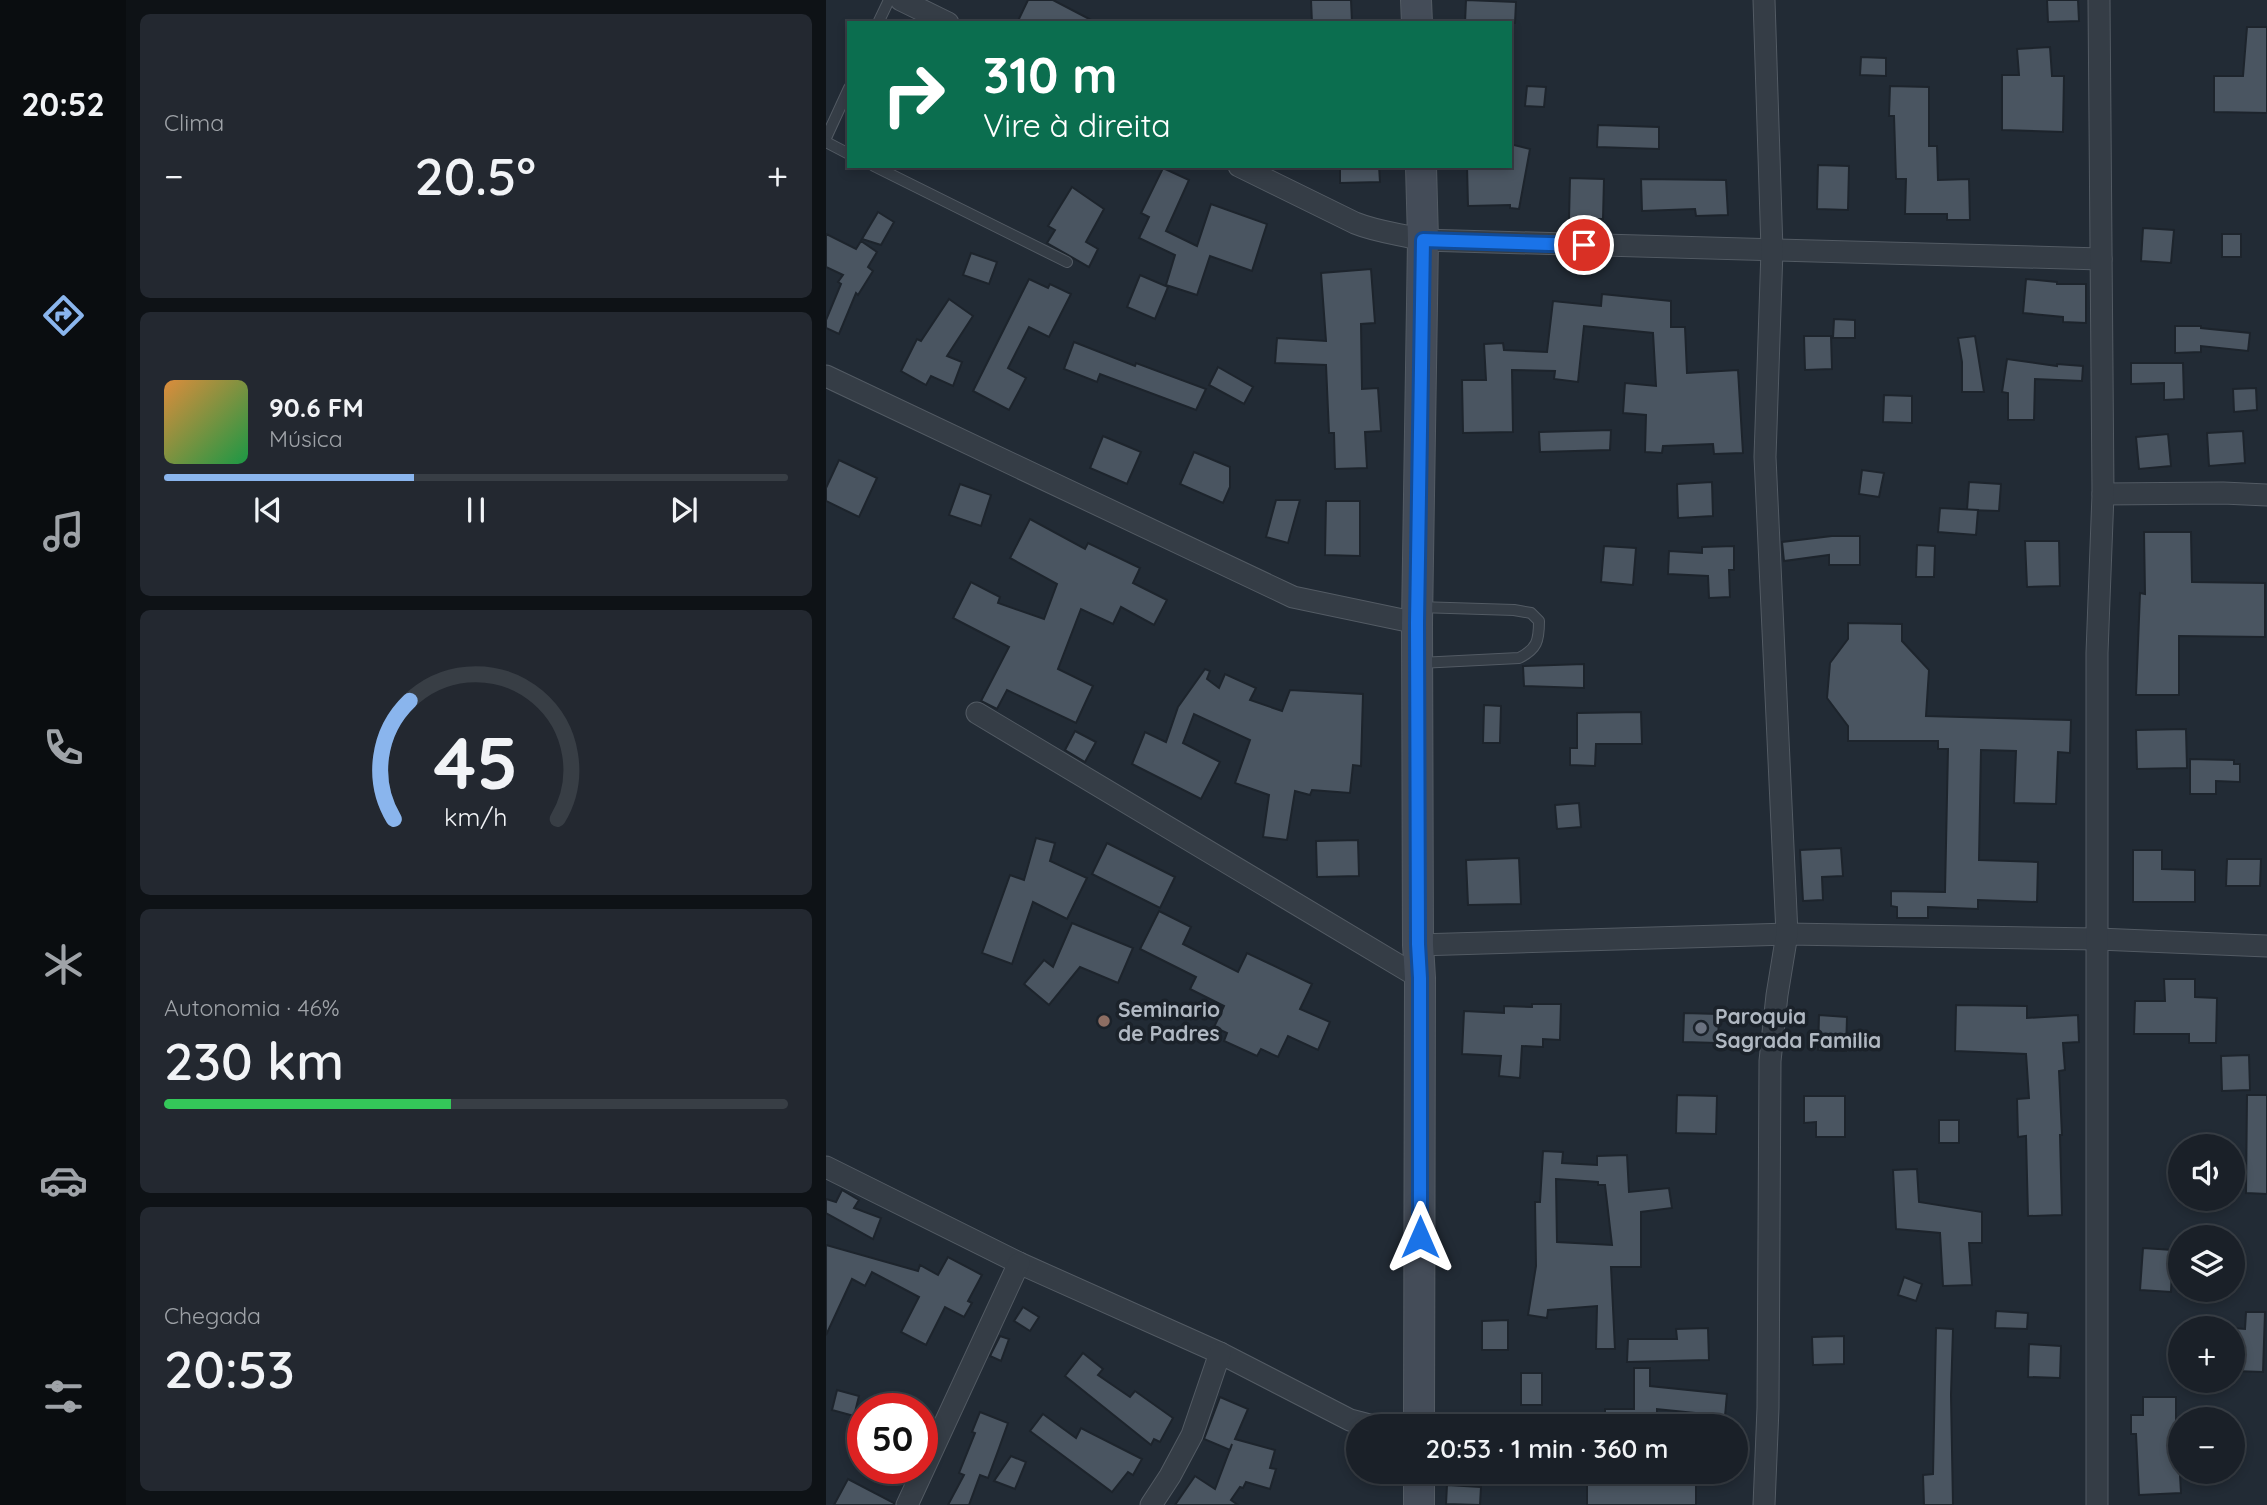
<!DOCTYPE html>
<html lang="pt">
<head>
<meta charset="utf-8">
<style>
  :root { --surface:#1a2028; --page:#232830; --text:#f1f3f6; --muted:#9fa3a8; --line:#383e45; --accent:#8ab5ed }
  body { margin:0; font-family:Quicksand,sans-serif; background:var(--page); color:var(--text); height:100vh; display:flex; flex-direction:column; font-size:26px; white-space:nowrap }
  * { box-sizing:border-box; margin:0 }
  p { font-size:23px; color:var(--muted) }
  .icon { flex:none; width:38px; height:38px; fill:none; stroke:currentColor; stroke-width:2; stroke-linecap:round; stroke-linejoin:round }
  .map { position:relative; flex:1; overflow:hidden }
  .drawer { display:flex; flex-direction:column; gap:14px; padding:14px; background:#0e1216; width:700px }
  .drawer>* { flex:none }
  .guide { position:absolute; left:21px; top:21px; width:665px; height:147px; border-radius:0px; box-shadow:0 4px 10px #0003,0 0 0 2px var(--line); background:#0b6e4f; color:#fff; overflow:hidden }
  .controls { position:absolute; left:1342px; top:1134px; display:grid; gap:14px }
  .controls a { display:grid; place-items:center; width:77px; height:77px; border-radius:50%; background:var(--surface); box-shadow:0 4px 10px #0003,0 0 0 2px var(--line); font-size:35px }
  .speed { position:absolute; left:21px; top:1393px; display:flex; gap:14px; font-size:35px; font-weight:700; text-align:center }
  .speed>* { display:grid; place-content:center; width:91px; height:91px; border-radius:50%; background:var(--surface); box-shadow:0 4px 10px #0003,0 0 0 2px var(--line); line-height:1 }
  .speed .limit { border:10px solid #d22; background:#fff; color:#111 }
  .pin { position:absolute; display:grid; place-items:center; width:60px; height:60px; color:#fff; margin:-30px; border:4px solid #fff; border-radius:50%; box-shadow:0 2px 7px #0007 }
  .me { position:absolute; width:77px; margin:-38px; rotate:0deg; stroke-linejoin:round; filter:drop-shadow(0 0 5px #0008) }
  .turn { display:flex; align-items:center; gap:24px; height:147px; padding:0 21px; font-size:32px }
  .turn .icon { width:91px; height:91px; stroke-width:2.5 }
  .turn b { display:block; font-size:49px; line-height:60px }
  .big { font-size:52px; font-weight:600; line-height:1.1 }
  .drawer .card { flex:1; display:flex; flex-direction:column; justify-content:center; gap:10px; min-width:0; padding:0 24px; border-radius:10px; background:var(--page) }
  .drawer .dial { align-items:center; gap:0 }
  .dial svg { height:182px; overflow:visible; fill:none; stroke:var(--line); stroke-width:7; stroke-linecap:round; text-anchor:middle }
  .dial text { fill:var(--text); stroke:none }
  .song { display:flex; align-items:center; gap:21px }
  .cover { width:84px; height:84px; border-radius:10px; background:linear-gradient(135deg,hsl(30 70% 55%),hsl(140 70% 35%)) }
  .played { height:7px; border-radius:4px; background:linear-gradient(90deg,var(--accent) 40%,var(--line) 40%) }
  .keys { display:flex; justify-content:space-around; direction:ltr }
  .heat { display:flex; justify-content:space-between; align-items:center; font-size:38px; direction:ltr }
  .charge { height:10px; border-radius:5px; background:linear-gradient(90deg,#34c759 46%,var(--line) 0) }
  .trip { position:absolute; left:520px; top:1414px; width:402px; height:70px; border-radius:35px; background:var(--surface); box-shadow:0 4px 10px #0003,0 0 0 2px var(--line); font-weight:600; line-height:70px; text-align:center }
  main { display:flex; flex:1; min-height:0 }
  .tab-bar { display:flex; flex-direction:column; width:126px; justify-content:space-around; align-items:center; background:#0a0d10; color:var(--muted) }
  .tab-bar .icon { width:49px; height:49px }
  .tab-bar .active { color:var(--accent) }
  .tab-bar b { font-size:32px; color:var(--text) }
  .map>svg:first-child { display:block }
  .building { fill:#4a5561; stroke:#1d242c; stroke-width:2; fill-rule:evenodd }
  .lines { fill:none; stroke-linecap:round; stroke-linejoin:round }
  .lane-casing { stroke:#535b64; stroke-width:12 }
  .street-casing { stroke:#535b64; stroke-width:23 }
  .secondary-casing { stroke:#535b64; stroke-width:32 }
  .lane { stroke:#353d46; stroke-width:10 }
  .street { stroke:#353d46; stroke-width:21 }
  .secondary { stroke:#444c58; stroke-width:30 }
  .route-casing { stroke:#114b97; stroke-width:18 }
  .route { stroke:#1a73e8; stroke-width:12 }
  .education-dot { fill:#8d6e63; stroke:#1b222a; stroke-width:2.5 }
  .worship-dot { fill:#6b7280; stroke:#1b222a; stroke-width:2.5 }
  .labels { text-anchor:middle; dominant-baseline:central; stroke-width:7; stroke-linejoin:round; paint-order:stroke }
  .poi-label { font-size:21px; font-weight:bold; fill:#b0b8c2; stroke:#1b222a; text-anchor:start }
</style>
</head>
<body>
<main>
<nav class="tab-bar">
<b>20:52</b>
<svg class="icon active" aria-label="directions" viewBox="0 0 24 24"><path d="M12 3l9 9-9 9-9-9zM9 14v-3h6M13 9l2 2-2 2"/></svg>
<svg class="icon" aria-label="music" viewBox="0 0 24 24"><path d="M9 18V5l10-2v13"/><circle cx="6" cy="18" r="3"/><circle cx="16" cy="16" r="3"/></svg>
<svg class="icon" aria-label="phone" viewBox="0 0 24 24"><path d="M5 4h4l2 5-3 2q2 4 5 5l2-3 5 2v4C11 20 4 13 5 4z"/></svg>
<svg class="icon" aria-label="climate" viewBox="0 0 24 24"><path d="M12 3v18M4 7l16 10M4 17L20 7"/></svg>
<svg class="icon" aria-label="car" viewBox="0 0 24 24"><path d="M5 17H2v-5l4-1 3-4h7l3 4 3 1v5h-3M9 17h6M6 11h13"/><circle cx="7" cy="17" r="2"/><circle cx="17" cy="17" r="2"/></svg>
<svg class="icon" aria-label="filters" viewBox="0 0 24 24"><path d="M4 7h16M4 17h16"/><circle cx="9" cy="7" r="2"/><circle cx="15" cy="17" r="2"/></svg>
</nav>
<section class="drawer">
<div class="card"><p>Clima</p>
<div class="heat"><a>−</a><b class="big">20.5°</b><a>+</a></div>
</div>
<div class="card">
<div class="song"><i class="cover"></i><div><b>90.6 FM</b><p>Música</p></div></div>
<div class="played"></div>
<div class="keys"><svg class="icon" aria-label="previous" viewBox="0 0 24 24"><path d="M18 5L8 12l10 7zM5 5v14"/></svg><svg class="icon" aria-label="pause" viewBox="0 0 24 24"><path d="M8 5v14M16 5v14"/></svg><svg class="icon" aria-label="next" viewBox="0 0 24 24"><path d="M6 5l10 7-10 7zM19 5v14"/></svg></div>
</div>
<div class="card dial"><svg viewBox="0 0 100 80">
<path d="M14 69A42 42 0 1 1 86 69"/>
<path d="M14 69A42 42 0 0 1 21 17" stroke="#8ab5ed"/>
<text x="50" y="56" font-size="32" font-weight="700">45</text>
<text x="50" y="72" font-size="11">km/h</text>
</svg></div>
<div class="card"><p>Autonomia · 46%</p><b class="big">230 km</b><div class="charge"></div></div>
<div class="card"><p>Chegada</p><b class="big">20:53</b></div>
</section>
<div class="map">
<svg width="1441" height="1505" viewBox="0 0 1441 1505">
  <rect width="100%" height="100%" fill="#222b35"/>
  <g class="building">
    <polygon points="202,0 227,0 271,23 191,23"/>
    <polygon points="485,0 525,0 526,23 486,23"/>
    <polygon points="640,0 690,2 689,23 639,23"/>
    <polygon points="1221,0 1252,0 1253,21 1222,22"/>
    <polygon points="1421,27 1441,27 1441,113 1388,112 1388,76 1417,76"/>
    <polygon points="1224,47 1226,76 1238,76 1237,132 1176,130 1176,75 1193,75 1191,49"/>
    <polygon points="1035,57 1060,58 1060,76 1034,75"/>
    <polygon points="701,86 720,87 718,107 699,106"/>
    <polygon points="1064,86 1103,87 1103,146 1111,146 1112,180 1143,179 1144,220 1121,220 1121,214 1079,214 1080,179 1070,179 1068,116 1063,116"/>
    <polygon points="772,125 833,127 833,149 771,147"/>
    <polygon points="684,144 704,149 693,209 684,208 684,205 642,206 641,166 684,166"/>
    <polygon points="992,165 1023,166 1022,210 991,209"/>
    <polygon points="514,166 553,166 554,182 514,183"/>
    <polygon points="337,168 363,180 340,231 371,246 385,204 441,224 426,271 384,256 371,295 340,285 349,255 313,238 323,217 315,213"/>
    <polygon points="744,178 778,179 777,219 743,219"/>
    <polygon points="815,179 900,180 902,215 870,216 869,209 816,211"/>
    <polygon points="246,187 278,209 260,242 272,249 263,267 221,243 229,230 222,226"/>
    <polygon points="52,212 68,222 55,245 36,239"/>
    <polygon points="1317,228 1348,230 1345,263 1315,261"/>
    <polygon points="0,234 30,249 35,241 51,252 42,267 47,271 32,295 30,293 13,334 0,328 0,320 15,284 12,282 17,275 0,267"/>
    <rect x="1396" y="234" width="19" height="23"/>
    <polygon points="145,253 171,262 163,284 137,275"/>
    <polygon points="545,269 549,323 535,324 536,389 552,388 555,431 539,432 541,468 509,469 508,433 503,433 500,365 449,363 451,338 500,341 495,273"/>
    <polygon points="314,275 342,287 329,319 301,307"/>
    <polygon points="203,279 222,288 224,284 245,294 223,337 203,327 182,368 200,378 183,410 147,391"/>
    <polygon points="1200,279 1231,282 1231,284 1260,284 1260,323 1237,322 1237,317 1197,313"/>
    <polygon points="776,294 845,301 845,327 859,327 861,373 912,370 917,453 888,454 887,444 837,446 836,453 819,452 820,415 797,413 799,383 830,386 827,333 758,326 752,382 728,379 729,371 686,370 687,432 637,433 636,380 660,380 658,344 677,343 678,350 721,352 727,301 775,306"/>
    <polygon points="123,299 147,316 121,356 136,362 127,386 105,376 100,385 75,371 91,339 95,341"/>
    <polygon points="1008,319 1029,320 1029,338 1007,338"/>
    <polygon points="1349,326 1375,326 1375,328 1424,333 1422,351 1375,346 1375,352 1349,353"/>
    <polygon points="978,336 1005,336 1006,369 979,370"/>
    <polygon points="1149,336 1158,392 1136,392 1136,362 1132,338"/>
    <polygon points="248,342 309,366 310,363 380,389 370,410 274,374 271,382 238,369"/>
    <polygon points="1181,359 1231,366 1231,364 1257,366 1256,381 1209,379 1208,420 1182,420 1182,393 1176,392"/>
    <polygon points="1305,363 1357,363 1358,399 1338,400 1338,383 1305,384"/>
    <polygon points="392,367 427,387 418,404 383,385"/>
    <polygon points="1430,388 1431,410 1408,412 1407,389"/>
    <polygon points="1058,395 1086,396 1086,423 1057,422"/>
    <polygon points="785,430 784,450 714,452 713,432"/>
    <polygon points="1417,431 1419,463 1383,466 1381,433"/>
    <polygon points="1342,434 1345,466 1313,469 1310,437"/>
    <polygon points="277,436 315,452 301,484 264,468"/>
    <polygon points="368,452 404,467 404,487 397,503 354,484"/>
    <polygon points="13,460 51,478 33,517 0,501 0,488"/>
    <polygon points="1036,470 1058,473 1053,497 1033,494"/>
    <polygon points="886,482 887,516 852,518 851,484"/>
    <polygon points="1143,482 1175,484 1173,511 1141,510"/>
    <polygon points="134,484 165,495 155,526 123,515"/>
    <polygon points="450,500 474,500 462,543 440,537"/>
    <polygon points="500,501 534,501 534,556 499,555"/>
    <polygon points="1114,508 1152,510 1150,535 1112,532"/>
    <polygon points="204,519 259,549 262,543 314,568 307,583 341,600 328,625 295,607 287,624 255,609 232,669 267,686 250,723 181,690 171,709 155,701 183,647 127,618 145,582 174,597 172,603 218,619 231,584 184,558"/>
    <polygon points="1318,532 1365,532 1366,582 1439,583 1439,637 1353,636 1353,695 1310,695 1314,593 1319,594"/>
    <polygon points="1006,536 1034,536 1034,565 1003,565 1003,555 958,561 956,542"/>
    <polygon points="1199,541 1233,541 1234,586 1201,587"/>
    <polygon points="1091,545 1109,546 1108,577 1090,577"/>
    <polygon points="778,546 810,548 807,585 775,582"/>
    <polygon points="908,546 908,570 903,570 904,597 883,598 882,576 842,574 843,551 876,553 876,547"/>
    <polygon points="1022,623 1076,624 1076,641 1103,670 1100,716 1245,720 1244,753 1232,752 1230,804 1188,803 1190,751 1155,750 1153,860 1212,862 1211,902 1152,900 1152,909 1102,907 1102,918 1071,918 1071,907 1065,906 1065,891 1119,892 1122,749 1112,749 1112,741 1022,741 1022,726 1001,698 1004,663 1022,639"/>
    <polygon points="758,664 758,688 698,686 697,666"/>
    <polygon points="379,669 384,671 381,679 393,688 399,674 430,688 424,700 456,711 464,690 537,694 535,766 527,765 524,793 486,790 484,795 469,791 461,840 437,837 443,795 409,783 424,740 368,714 357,743 394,762 375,799 306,764 319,732 340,742 352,707"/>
    <polygon points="658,705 675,706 674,743 657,743"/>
    <polygon points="815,712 816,744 770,744 769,766 744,765 744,748 751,748 751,713"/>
    <polygon points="1360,729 1361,768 1311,769 1310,730"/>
    <polygon points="249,731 270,742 259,762 239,750"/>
    <polygon points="1364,759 1408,760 1408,764 1414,764 1414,782 1390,781 1390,794 1364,794"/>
    <polygon points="753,803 755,827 731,829 729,805"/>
    <polygon points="210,838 229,843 224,861 261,878 241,919 207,902 186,964 156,953 184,875 198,880"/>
    <polygon points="532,840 533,876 491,877 490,841"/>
    <polygon points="281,843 349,877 334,908 266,874"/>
    <polygon points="1015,848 1017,876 996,877 997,900 977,901 974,850"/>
    <polygon points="1307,850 1336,850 1336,869 1369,870 1369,902 1307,902"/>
    <polygon points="693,858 695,904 642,905 640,860"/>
    <polygon points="1401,859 1435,859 1434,886 1400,886"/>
    <polygon points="333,911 365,927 357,944 412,972 421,953 486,984 474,1009 504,1022 492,1050 462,1036 452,1057 435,1049 431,1056 398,1041 401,1033 388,1027 398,1006 364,989 370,977 314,949"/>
    <polygon points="246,923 307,948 292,983 254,967 223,1005 198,984 218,960 227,967"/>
    <polygon points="1338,979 1369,979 1369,997 1391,998 1390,1043 1363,1043 1363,1034 1308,1034 1309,1001 1339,1001"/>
    <polygon points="706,1004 735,1004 734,1040 717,1039 717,1047 696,1046 694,1078 673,1076 675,1056 636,1054 638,1011 678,1013 678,1006 706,1007"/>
    <polygon points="1130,1005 1201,1006 1201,1018 1252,1015 1253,1042 1237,1043 1239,1070 1233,1071 1236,1135 1234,1135 1236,1215 1202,1216 1200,1136 1192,1137 1191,1099 1203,1098 1200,1054 1129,1051"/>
    <polygon points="858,1013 893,1014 892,1043 857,1042"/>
    <polygon points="993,1015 1021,1017 1020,1051 992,1050"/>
    <polygon points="1423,1055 1424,1090 1396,1091 1395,1056"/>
    <polygon points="851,1095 891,1096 890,1134 850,1133"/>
    <polygon points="1421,1095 1441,1095 1441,1194 1420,1193"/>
    <polygon points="978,1096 1019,1096 1019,1137 990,1137 990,1122 978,1123"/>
    <rect x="1113" y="1120" width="20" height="23"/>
    <path d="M717,1151L737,1152L736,1163L771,1165V1156L801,1155L803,1192L843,1188L846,1208L815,1212V1267H785L789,1349H770L771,1306L722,1310L721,1318L702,1315L710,1266L709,1202H714ZM730,1179L772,1182V1185H779L786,1245L731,1242Z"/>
    <polygon points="1091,1169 1093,1202 1156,1212 1156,1243 1143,1243 1146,1285 1117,1286 1114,1233 1070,1229 1067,1170"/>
    <polygon points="16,1190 33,1200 28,1208 55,1218 47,1239 0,1213 0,1199 10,1202"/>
    <polygon points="0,1245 92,1271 94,1265 112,1275 122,1257 156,1275 142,1301 146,1303 138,1317 119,1307 100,1345 75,1332 93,1297 46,1272 39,1286 26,1279 0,1335"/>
    <polygon points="1317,1248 1347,1250 1345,1292 1314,1290"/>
    <polygon points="1078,1277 1096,1284 1090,1301 1072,1295"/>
    <polygon points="197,1307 213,1317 204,1331 188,1321"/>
    <polygon points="1170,1311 1202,1313 1201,1329 1169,1328"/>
    <polygon points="1420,1312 1439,1312 1437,1372 1407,1371 1407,1328 1419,1329"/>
    <polygon points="682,1320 682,1350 656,1350 656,1321"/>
    <polygon points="882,1328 883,1360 801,1362 802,1339 851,1339 850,1329"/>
    <polygon points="1110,1328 1127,1329 1125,1395 1127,1505 1098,1505 1097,1475 1107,1474"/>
    <polygon points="174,1336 183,1339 175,1361 164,1356"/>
    <polygon points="1018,1336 1018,1364 987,1365 986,1337"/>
    <polygon points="1203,1344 1235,1346 1234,1378 1202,1377"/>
    <polygon points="257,1353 277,1369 272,1375 304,1397 309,1391 347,1418 334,1442 328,1439 325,1445 239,1376"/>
    <polygon points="808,1368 824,1368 824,1386 901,1394 899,1416 831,1409 831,1413 824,1413 824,1426 779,1426 779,1409 808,1409"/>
    <rect x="695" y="1373" width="21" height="32"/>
    <polygon points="11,1390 33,1396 28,1416 6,1410"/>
    <polygon points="394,1397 422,1409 409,1439 449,1450 444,1468 450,1469 444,1489 420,1482 417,1488 414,1487 405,1500 412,1505 349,1505 369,1476 389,1489 406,1444 404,1450 378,1439"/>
    <polygon points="1317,1397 1350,1397 1350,1456 1353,1456 1355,1493 1313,1495 1310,1434 1305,1434 1305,1415 1317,1415"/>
    <polygon points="154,1412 182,1423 172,1451 162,1478 154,1475 143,1505 122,1505 138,1475 133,1473 149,1433 146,1432"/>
    <polygon points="217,1414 250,1438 255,1428 316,1459 307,1475 302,1472 286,1492 204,1431"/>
    <polygon points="185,1456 200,1462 189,1489 168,1481"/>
    <polygon points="792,1472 813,1472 813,1482 870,1482 870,1505 761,1505 761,1480 791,1481"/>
    <polygon points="22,1479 68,1503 68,1505 8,1505"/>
    <polygon points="621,1485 655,1487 654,1505 620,1504"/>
  </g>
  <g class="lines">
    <g class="lane-casing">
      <g id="lane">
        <polyline points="52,23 63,0"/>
        <polyline points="0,138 23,88"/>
        <polyline points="0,142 23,154"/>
        <polyline points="48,166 241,262"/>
        <path d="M592,607L688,610L705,613L713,621C713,641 711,649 693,658L593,663"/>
      </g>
    </g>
    <g class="street-casing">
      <g id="street">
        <polyline points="75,0 122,23"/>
        <path d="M413,166L529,223C551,232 574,234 597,240L1275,259"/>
        <polyline points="0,376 467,597 591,623"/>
        <polyline points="1277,494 1397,493 1441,495"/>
        <polyline points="151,713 594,978"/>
        <polyline points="592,945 961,934 1272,939 1441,946"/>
        <polyline points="0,1167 193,1263 394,1353 524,1420 547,1426"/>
        <polyline points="81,1505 193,1263"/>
        <polyline points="325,1505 344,1476 366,1435 394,1353"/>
        <polyline points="938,1505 942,1408 944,1061 951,995 961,934 939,457 946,250 938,0"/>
        <polyline points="1271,1505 1271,653 1277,494 1273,0"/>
      </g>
    </g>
    <g class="secondary-casing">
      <g id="secondary">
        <polyline points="590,0 591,23"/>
        <polyline points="593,1426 594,978 592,945 591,623 597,240 595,166"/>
        <polyline points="593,1472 593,1505"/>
      </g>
    </g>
    <use href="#lane" class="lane"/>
    <use href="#street" class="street"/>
    <use href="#secondary" class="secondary"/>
  </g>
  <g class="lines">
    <g class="route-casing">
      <polyline id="route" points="594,1237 594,978 592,944 591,623 597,240 758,245"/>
    </g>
    <use href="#route" class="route"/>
  </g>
  <circle class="education-dot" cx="278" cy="1021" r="7"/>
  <circle class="worship-dot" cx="875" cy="1028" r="7"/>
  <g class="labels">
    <g class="poi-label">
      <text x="292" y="1009">Seminario<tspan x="292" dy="24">de Padres</tspan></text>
      <text x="889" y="1016">Paroquia<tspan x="889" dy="24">Sagrada Familia</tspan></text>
    </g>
  </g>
</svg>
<div class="controls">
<a><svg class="icon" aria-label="sound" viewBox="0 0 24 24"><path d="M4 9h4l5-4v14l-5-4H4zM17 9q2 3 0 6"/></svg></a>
<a><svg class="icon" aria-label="layers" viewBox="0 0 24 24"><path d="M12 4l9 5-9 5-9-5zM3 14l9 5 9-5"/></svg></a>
<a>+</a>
<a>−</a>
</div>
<div class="speed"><div class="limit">50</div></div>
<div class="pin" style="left:758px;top:245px;background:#d93025"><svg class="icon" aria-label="arrive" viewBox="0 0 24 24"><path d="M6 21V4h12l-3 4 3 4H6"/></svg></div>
<svg class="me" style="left:594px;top:1237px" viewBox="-20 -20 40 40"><path d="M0-17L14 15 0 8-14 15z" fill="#1a73e8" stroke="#fff" stroke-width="4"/></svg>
<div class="trip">20:53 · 1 min · 360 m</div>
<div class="guide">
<div class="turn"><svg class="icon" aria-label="right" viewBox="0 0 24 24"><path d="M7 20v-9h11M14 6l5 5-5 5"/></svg><div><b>310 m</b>Vire à direita</div></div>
</div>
</div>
</main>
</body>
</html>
